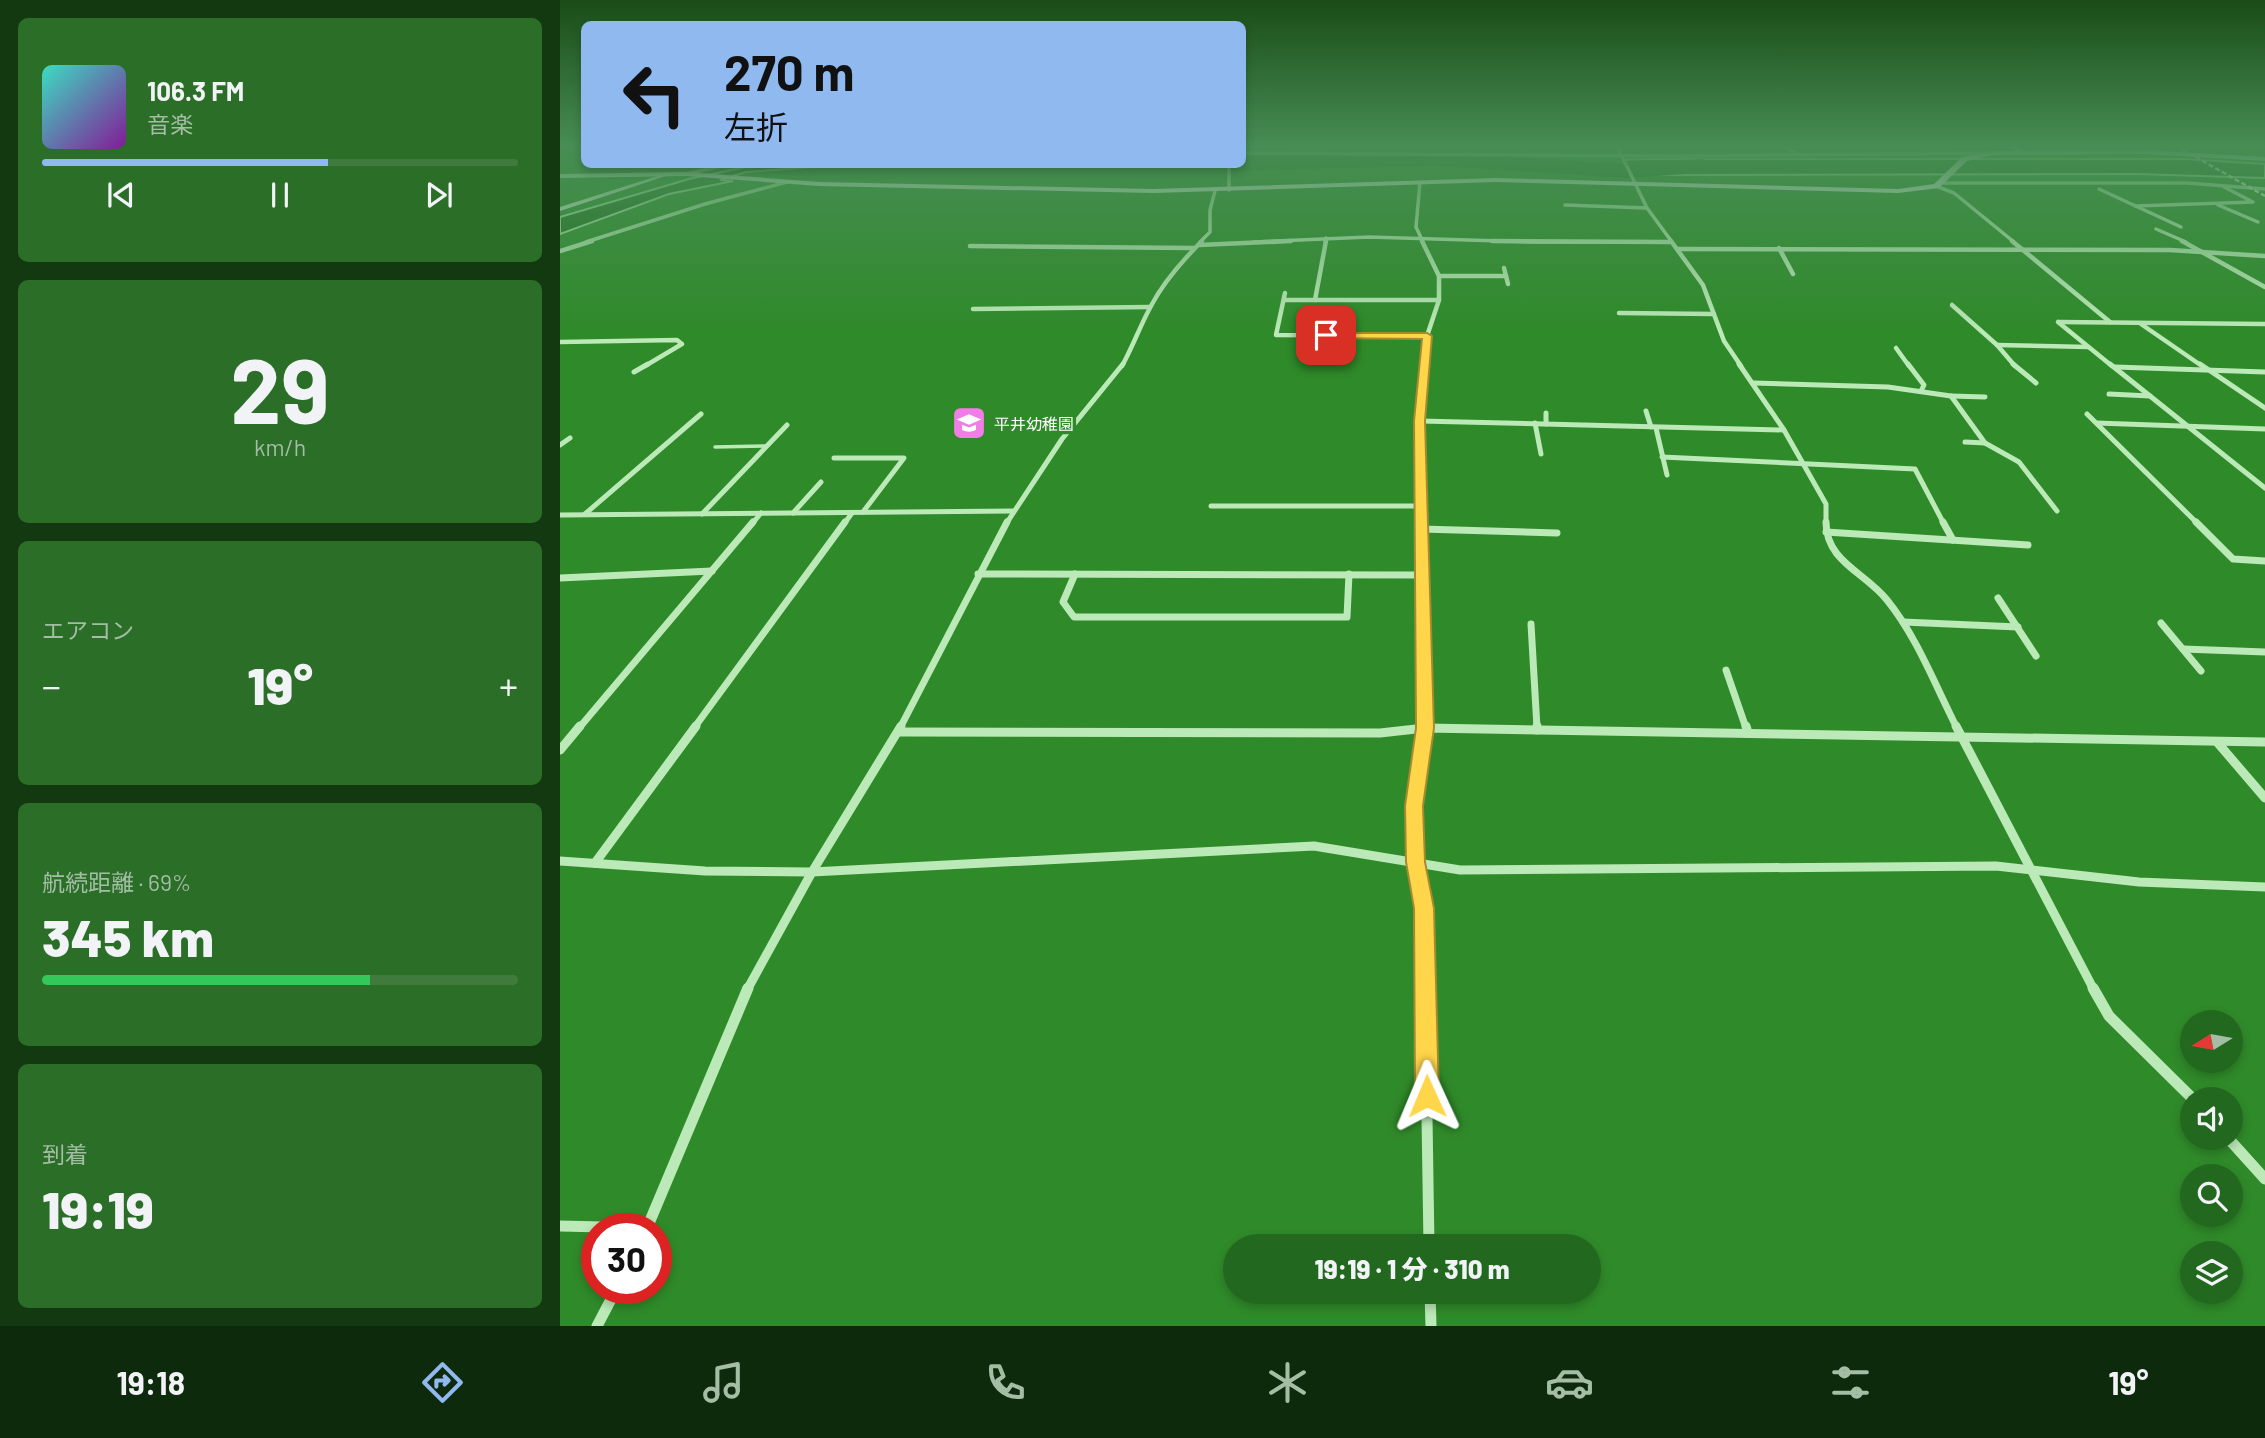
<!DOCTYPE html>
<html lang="ja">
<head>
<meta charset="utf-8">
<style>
  :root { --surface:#23681f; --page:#2b6e28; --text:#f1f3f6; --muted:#a3bea4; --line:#407b3d; --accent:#90b9f0 }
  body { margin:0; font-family:Barlow,"Noto Sans JP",sans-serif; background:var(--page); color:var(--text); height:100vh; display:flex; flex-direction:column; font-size:26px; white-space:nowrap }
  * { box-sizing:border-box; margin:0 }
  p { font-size:23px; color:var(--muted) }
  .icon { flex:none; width:38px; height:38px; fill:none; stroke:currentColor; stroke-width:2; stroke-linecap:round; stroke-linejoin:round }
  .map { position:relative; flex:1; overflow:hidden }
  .side { display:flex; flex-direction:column; gap:18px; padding:18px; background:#133911; width:560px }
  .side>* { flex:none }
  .banner { position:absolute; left:21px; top:21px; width:665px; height:147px; border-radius:10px; box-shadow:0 4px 10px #0003; background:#90b9f0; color:#111; overflow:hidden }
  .needle { width:46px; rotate:259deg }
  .tools { position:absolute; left:1620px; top:1010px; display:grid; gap:14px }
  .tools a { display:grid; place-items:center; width:63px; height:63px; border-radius:50%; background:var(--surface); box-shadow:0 4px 10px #0003; font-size:35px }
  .speed { position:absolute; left:21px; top:1213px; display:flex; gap:14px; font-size:35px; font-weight:700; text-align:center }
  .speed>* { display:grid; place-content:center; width:91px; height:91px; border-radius:50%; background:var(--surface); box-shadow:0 4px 10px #0003; line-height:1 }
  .speed .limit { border:10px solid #d22; background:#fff; color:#111 }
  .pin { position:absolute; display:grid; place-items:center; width:60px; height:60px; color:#fff; margin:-30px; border-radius:14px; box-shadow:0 4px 10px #0006 }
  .me { position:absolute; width:77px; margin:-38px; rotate:359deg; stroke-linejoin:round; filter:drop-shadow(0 0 5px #0008) }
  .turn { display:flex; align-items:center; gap:24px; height:147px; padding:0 28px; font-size:32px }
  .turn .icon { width:91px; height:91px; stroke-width:2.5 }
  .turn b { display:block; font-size:49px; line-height:60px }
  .big { font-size:52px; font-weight:800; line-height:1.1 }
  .side .card { flex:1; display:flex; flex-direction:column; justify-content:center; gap:10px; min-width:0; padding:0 24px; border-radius:10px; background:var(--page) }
  .side .dial { align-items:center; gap:0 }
  .dial b { font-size:91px; line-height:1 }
  .song { display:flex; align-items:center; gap:21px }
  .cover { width:84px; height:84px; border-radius:10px; background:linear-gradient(135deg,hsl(170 70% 55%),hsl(290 70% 35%)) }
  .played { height:7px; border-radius:4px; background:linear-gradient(90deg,var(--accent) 60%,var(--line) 60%) }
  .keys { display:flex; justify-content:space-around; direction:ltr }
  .heat { display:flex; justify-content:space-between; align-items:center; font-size:38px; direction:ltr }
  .charge { height:10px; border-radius:5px; background:linear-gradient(90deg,#34c759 69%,var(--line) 0) }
  .trip { position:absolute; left:663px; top:1234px; width:378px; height:70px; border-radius:35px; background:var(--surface); box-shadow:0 4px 10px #0003; font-weight:800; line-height:70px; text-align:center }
  .dock { display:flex; height:112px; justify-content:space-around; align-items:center; background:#0e2a0c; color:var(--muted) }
  .dock .icon { width:49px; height:49px }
  .dock .current { color:var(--accent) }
  .dock b { font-size:32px; color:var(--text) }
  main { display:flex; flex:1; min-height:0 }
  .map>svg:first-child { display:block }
  .water { fill:#216b1d; stroke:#b1e9ac; stroke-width:2 }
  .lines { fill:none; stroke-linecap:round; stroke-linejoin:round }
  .river { fill:#216b1d; fill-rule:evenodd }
  .lane { stroke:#bbe9b7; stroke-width:3.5 }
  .street-far5 { stroke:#bbe9b7; stroke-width:3.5 }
  .street-far4 { stroke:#bbe9b7; stroke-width:4.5 }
  .street-far3 { stroke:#bbe9b7; stroke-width:5 }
  .street-far2 { stroke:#bbe9b7; stroke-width:7 }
  .street-far1 { stroke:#bbe9b7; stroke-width:9 }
  .street { stroke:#bbe9b7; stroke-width:11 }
  .secondary { fill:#e3f8e1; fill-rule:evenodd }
  .primary { fill:#fafefa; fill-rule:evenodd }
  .rail { stroke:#fff; stroke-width:2.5; stroke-dasharray:5 2.5; stroke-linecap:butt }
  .route { fill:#ffd54a; stroke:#a68a30; stroke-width:2 }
  .labels { text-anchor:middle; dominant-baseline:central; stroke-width:7; stroke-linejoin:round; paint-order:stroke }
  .far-poi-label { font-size:16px; fill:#fff; stroke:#2f8a29; text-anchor:start }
</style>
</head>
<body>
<main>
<section class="side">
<div class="card">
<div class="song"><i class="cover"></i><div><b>106.3 FM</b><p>音楽</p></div></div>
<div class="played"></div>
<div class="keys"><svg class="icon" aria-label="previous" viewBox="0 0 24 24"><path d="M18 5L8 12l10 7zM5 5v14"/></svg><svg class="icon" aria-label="pause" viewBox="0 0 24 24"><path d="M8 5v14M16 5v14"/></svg><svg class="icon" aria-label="next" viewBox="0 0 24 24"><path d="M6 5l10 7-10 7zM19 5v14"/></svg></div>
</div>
<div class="card dial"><b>29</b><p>km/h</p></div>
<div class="card"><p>エアコン</p>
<div class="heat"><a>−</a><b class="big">19°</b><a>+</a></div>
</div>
<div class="card"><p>航続距離 · 69%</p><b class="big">345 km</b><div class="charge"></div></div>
<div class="card"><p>到着</p><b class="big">19:19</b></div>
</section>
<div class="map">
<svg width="1705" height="1326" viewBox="0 0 1705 1326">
  <rect width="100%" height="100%" fill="#2f8a29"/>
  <g class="water">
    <polygon points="1084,159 1625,159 1705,164 1705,178 1577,174 1094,175 1068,173 1063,160"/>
    <polygon points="195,165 282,165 186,172 160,180 173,181 109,194 0,234 0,217 129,179"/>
  </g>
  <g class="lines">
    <polygon class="river" points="875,152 1066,164 1141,159 1149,161 1152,166 1149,171 1141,173 1066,178 875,166 672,171 664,169 661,164 682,164 682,157"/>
    <polyline class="lane" points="155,447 207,446"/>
    <g class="street-far5">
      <polyline points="1057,146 1087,208 1112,242"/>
      <polyline points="1223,146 1238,154"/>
      <polyline points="1450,146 1462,152"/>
      <polyline points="682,153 1119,156 1429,153"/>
      <polyline points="669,164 669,190"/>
      <polyline points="126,174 170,164"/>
      <polyline points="860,182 856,227 863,242"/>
      <polyline points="1381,183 1627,183 1705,189"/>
      <polyline points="1376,186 1394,193 1454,242"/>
      <polyline points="1539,189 1621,227"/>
      <polyline points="1005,205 1087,208"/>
      <polyline points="1658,205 1698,222"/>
      <polyline points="1575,206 1693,202 1664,187"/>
      <polyline points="1596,229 1626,242"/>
      <polyline points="26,242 145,204 227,182"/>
      <polyline points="640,242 650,232 650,210 655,191"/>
      <polyline points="693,242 809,237 976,242 1110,242"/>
      <polyline points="765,242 766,238"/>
    </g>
    <g class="street-far4">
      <polyline points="862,241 879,276 879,300 867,336 865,366"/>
      <polyline points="932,241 1110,242"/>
      <polyline points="1111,241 1143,285 1164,341 1181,366"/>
      <polyline points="1452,241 1550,322"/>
      <polyline points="1622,241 1705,287"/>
      <polyline points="639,245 731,241"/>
      <polyline points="410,246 634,248"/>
      <polyline points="1219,248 1233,274"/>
      <polyline points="1117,249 1610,250 1705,256"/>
      <polyline points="0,251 32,241"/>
      <polyline points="944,268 948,284"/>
      <polyline points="879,276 946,276"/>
      <polyline points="725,293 716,335 867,336"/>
      <polyline points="724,300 879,300"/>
      <polyline points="755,300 766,241"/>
      <polyline points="1392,305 1437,345 1455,366"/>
      <polyline points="413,309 590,307"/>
      <polyline points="1059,313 1154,314"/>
      <polyline points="1498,322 1552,366"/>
      <polyline points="1499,322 1705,324"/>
      <polyline points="1581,324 1642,366"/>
      <polyline points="0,342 117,340 122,344 85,366"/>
      <polyline points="1437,345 1528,347"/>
      <polyline points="1336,348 1349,366"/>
      <path d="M562,366C573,346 580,326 591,306C604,281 622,261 642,241"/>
    </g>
    <g class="street-far3">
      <polyline points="1179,364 1224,430 1266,504 1266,524"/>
      <polyline points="1348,364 1364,385 1361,391"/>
      <polyline points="1453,364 1476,383"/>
      <polyline points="1550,364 1705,488"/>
      <polyline points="1640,364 1705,408"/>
      <polyline points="1555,367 1705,372"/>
      <polyline points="74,372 88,364"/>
      <polyline points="1194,383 1328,387 1391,396 1425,443 1459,462 1497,511"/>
      <polyline points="1549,394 1590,396"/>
      <polyline points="1391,396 1425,397"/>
      <polyline points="1086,411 1091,427"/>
      <polyline points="986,413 986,424"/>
      <polyline points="1527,414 1638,524"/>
      <polyline points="860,421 1224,430"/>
      <polyline points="975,423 981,454"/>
      <polyline points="1537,423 1705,429"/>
      <polyline points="1096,428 1107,475"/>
      <polyline points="1405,442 1425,443"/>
      <polyline points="0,445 10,438"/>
      <polyline points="1102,457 1355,469 1384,524"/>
      <polyline points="274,458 344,458 303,512"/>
      <polyline points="651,506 860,506"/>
      <polyline points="233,513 261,482"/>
      <polyline points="25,514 141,414"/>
      <polyline points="142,514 227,425"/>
      <polyline points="0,515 453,511"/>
      <polyline points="192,524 201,513"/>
      <polyline points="284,524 292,513"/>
      <polyline points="446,524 502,439 563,364"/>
      <polyline points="862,524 860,421 865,364"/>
    </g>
    <g class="street-far2">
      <polyline points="862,522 865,728"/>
      <path d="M1266,522C1266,562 1305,572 1327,600C1357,637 1375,685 1397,728"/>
      <polyline points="1383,522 1393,540"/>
      <polyline points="1636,522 1673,559 1705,561"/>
      <polyline points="861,529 997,533"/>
      <polyline points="1266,532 1468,545"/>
      <polyline points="418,574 861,575"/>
      <polyline points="515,574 503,602 514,617 787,617 789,574"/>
      <polyline points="0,578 152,571"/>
      <polyline points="1438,598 1476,656"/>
      <polyline points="1343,622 1458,627"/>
      <polyline points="1601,623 1641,671"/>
      <polyline points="971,624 977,728"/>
      <polyline points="1623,649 1705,652"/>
      <polyline points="1166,670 1186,728"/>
      <polyline points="19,728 193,522"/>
      <polyline points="134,728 285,522"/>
      <polyline points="340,728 447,522"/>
    </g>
    <g class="street-far1">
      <polyline points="865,726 854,806 855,862 864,908 865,990"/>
      <polyline points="977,726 977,730"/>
      <polyline points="1186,726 1188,733"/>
      <polyline points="1396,726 1534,990"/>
      <polyline points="338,732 820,733 865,728 1705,742"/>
      <polyline points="1657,742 1705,798"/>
      <polyline points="0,750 20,726"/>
      <polyline points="0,861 145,871 252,872 754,846 900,870 1436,866 1579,882 1705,887"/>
      <polyline points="35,863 136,726"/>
      <polyline points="187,990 252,872 341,726"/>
    </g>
    <g class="street">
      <polyline points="865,988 869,1246"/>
      <polyline points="1533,988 1549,1016 1633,1099"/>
      <polyline points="1668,1138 1705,1179"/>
      <polyline points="0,1226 87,1228"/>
      <polyline points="87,1228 188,988"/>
      <polyline points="870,1292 871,1326"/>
      <polyline points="37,1326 57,1288"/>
    </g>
    <polygon class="secondary" points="110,172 115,173 0,211 0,207"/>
    <polygon class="primary" points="1584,150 1705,157 1705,161 1584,154 1434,155 1407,161 1379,188 1338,193 935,182 594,193 259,186 126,176 0,178 0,174 126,172 259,182 594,189 935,178 1338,189 1374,184 1402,157 1434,151"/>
    <polyline class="rail" points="1616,146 1705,196"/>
  </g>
  <linearGradient id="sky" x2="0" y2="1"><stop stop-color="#1a4c17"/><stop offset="0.44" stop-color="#478d54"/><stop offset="1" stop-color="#478d54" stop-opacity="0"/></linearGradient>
  <rect width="1705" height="332" fill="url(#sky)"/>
  <polygon class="route" points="766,333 867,333 872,336 865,421 874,728 863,806 865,862 874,908 879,1096 875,1105 867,1108 858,1105 855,1096 854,908 846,862 845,806 856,728 854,421 862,339 763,338 763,333"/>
  <defs>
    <g id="school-square" transform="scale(1.75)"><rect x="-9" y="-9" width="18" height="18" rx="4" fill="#f07ee6" stroke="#2f8a29"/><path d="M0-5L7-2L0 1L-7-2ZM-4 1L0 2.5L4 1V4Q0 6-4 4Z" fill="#fff"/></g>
  </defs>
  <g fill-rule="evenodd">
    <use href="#school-square" x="409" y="423"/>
  </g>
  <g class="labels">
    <g class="far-poi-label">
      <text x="434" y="423">平井幼稚園</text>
    </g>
  </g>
</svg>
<div class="tools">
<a><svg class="needle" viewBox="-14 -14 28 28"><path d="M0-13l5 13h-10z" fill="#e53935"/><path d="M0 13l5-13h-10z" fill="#a3bea4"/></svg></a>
<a><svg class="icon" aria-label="sound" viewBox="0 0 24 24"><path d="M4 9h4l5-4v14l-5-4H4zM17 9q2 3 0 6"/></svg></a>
<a><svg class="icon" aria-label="search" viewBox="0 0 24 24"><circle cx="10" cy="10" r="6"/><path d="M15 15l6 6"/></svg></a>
<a><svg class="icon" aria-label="layers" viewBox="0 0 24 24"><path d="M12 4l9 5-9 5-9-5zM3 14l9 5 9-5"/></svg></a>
</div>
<div class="speed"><div class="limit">30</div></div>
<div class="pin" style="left:766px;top:335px;background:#d93025"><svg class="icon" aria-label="arrive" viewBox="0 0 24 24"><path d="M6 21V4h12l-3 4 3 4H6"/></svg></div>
<svg class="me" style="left:867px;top:1096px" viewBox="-20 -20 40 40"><path d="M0-17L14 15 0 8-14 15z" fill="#ffd54a" stroke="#fff" stroke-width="4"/></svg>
<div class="trip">19:19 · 1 分 · 310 m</div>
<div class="banner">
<div class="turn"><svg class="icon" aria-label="left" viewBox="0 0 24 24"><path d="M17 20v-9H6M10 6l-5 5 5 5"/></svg><div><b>270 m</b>左折</div></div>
</div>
</div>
</main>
<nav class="dock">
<b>19:18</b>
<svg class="icon current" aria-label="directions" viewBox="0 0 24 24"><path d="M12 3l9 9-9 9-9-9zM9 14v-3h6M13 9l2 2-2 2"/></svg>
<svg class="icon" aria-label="music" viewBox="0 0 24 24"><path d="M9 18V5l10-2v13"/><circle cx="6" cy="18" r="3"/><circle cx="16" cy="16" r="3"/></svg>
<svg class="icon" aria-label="phone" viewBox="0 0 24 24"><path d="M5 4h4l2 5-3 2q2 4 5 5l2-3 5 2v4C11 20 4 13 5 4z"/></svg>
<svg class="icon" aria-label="climate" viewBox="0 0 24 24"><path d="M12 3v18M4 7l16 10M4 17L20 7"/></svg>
<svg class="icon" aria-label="car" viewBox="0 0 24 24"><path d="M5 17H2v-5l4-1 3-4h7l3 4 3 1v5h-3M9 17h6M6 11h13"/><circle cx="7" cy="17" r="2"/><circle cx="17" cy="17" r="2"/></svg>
<svg class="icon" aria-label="filters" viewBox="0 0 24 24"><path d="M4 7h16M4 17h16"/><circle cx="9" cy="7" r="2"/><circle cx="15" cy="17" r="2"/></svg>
<b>19°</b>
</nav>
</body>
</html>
